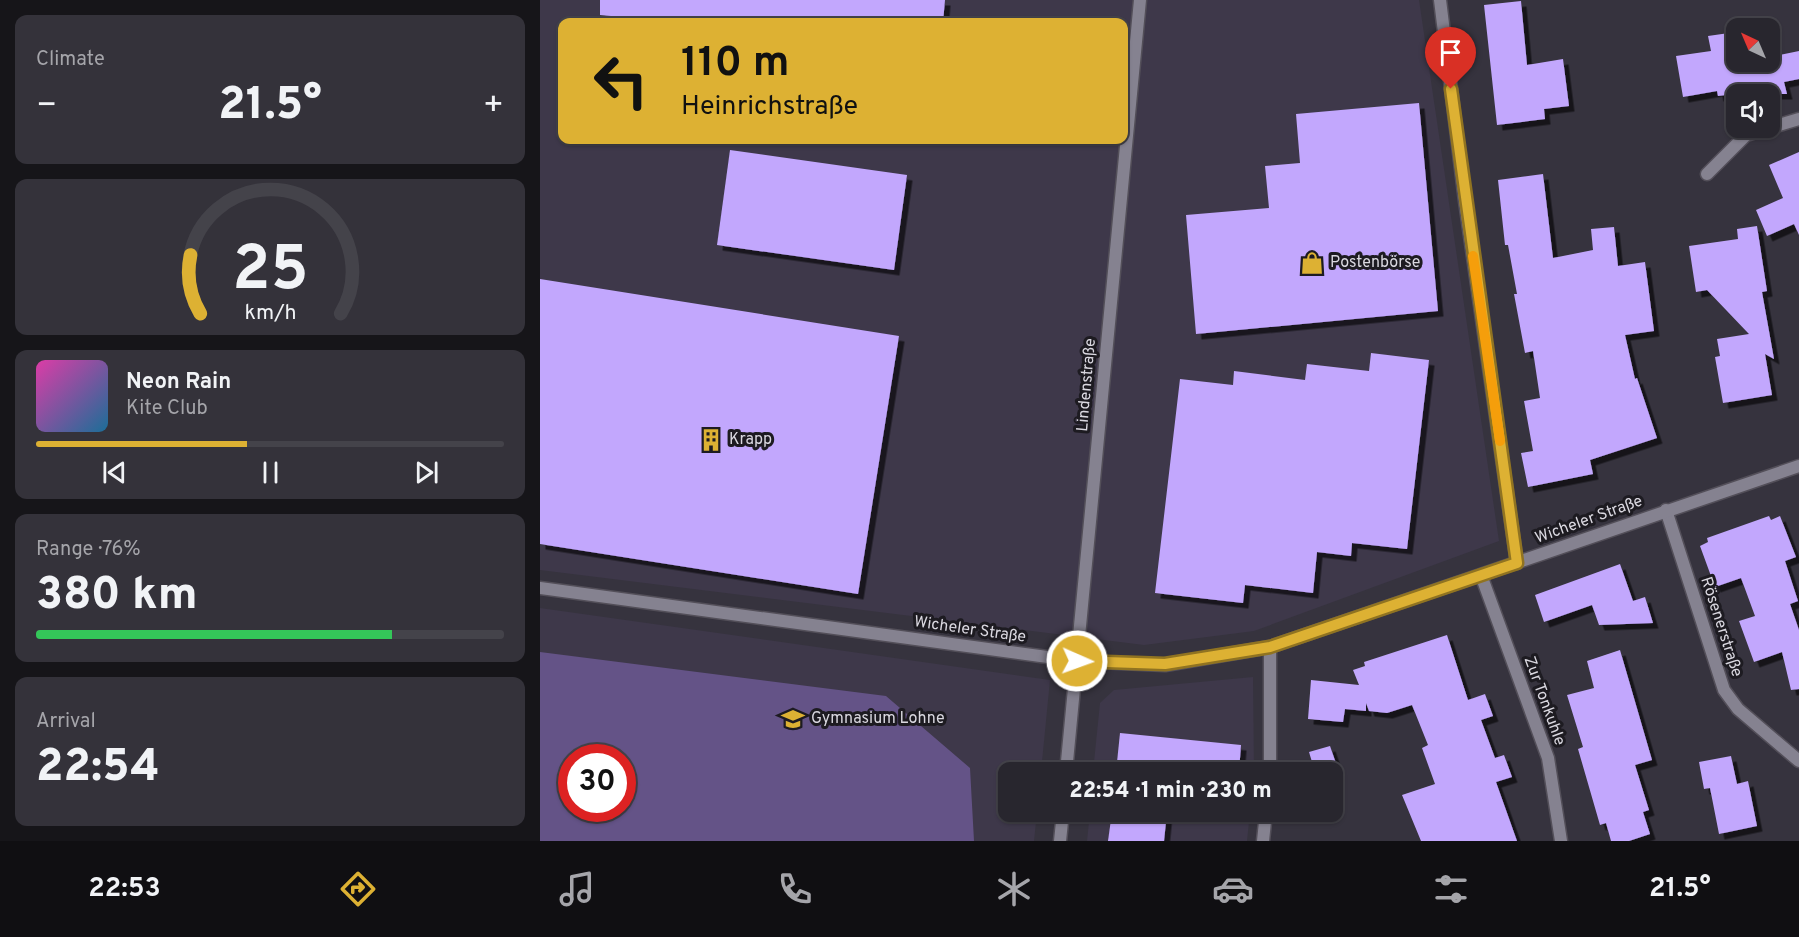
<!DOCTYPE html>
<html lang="en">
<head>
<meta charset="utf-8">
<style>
  :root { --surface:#28262e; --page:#34323a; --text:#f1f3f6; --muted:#a5a5aa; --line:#44434a; --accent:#ddb133 }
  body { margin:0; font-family:Overpass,sans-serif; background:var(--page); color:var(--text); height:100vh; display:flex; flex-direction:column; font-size:22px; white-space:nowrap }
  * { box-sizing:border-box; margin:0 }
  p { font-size:20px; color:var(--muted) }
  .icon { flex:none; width:33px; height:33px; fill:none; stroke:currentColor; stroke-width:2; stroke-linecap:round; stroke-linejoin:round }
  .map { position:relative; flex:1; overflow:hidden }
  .details { display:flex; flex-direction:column; gap:15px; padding:15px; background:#161519; width:540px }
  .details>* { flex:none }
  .banner { position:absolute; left:18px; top:18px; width:570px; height:126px; border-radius:12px; box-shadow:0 2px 4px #0004,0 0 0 2px var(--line); background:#ddb133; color:#111; overflow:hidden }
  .needle { width:39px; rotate:316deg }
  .buttons { position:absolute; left:1186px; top:18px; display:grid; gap:12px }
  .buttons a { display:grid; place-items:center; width:54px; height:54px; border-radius:12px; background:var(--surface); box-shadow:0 2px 4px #0004,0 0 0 2px var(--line); font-size:30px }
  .speed { position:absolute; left:18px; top:744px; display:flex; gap:12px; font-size:30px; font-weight:700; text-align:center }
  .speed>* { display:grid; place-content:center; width:78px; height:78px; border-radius:50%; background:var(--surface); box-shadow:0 2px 4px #0004,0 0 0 2px var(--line); line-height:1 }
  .speed .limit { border:9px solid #d22; background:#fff; color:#111 }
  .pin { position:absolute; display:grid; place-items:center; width:51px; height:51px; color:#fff; margin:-62px -26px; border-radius:50% 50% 50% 0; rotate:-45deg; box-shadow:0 0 6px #0007 }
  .pin .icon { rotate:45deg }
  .me { position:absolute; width:66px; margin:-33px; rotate:92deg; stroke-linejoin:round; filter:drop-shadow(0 0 4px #0008) }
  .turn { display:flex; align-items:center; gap:21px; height:126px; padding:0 24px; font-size:27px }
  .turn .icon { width:78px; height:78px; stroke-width:2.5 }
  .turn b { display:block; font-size:42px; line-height:51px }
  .big { font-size:45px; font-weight:800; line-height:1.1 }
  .details .tile { flex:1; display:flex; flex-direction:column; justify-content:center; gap:9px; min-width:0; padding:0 21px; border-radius:12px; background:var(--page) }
  .details .dial { align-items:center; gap:0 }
  .dial svg { height:156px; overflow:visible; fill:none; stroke:var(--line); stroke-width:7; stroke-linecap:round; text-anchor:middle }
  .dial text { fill:var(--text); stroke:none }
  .song { display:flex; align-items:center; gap:18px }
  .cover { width:72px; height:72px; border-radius:9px; background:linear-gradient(135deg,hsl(320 70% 55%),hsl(200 70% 35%)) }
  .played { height:6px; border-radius:3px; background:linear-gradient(90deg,var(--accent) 45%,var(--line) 45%) }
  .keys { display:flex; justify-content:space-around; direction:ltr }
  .heat { display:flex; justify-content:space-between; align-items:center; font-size:33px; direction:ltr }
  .charge { height:9px; border-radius:4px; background:linear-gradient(90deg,#34c759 76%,var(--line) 0) }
  .trip { position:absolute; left:458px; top:762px; width:345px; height:60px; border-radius:12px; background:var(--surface); box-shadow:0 2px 4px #0004,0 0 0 2px var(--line); font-weight:800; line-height:60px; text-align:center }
  .menu { display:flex; height:96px; justify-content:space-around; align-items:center; background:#100f12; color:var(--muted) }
  .menu .icon { width:42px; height:42px }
  .menu .selected { color:var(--accent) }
  .menu b { font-size:27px; color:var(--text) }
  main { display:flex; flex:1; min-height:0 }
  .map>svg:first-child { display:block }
  .built { fill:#3e384a; fill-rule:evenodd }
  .green { fill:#645387; fill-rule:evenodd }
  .building { fill:#c2a7fd; filter:url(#shadow) }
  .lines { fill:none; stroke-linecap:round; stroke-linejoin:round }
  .minor-casing { stroke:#534f59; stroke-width:15 }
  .tertiary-casing { stroke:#534f59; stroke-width:15 }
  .minor { stroke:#858290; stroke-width:12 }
  .tertiary { stroke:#858290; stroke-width:12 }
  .route-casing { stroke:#907321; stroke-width:15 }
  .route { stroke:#ddb133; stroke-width:10 }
  .slow { stroke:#f59e0b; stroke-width:10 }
  .labels { text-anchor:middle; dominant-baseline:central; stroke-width:6; stroke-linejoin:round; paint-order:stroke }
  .poi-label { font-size:16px; fill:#dad8e0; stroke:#1d1b21; text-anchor:start }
  .street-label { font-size:16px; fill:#dad8e0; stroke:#1d1b21 }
</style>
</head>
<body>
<main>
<section class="details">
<div class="tile"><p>Climate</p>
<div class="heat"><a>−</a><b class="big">21.5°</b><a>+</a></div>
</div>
<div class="tile dial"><svg viewBox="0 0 100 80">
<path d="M14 69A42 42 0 1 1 86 69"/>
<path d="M14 69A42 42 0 0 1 9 39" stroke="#ddb133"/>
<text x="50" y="56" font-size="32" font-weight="700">25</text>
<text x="50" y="72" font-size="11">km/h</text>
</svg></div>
<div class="tile">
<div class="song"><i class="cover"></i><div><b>Neon Rain</b><p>Kite Club</p></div></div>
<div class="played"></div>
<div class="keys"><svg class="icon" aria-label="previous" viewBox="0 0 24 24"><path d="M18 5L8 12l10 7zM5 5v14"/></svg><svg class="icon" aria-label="pause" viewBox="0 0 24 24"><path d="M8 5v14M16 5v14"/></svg><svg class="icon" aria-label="next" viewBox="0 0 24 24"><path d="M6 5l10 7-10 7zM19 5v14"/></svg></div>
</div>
<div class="tile"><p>Range · 76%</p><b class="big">380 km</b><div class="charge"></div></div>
<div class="tile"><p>Arrival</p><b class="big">22:54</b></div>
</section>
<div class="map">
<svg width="1259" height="841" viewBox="0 0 1259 841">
  <defs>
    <filter id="shadow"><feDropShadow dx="5.5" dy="5.5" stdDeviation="0" flood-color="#0009"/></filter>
  </defs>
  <rect width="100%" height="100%" fill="#36333e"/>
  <g class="built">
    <path d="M0,0H879L959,541L714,631L604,645L0,570ZM22,22H584V140H22Z"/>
    <path d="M0,608L510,680L501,772H468V812H497L494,841H0ZM32,758H82V808H32Z"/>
    <polygon points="713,677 714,772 553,772 560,703 574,690"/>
    <polygon points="550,812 710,812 707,841 547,841"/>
  </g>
  <path class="green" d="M0,652L346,696L430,768L434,841H0ZM32,758H82V808H32Z"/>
  <g class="building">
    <polygon points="60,0 405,0 403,22 137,22 60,15"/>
    <polygon points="981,1 987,65 1023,59 1029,106 1004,109 1005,119 957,125 944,5"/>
    <polygon points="1189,33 1191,62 1230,62 1230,57 1259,51 1259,79 1244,82 1247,94 1218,94 1215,85 1193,89 1194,94 1178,96 1177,91 1143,97 1136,56 1171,51 1168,36"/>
    <polygon points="879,103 898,311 656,334 646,215 729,208 725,166 760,163 756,114"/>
    <polygon points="190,150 367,175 354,270 177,245"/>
    <polygon points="1259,152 1259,235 1254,224 1227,236 1216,210 1243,198 1229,165"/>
    <polygon points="1003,174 1013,258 1053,250 1051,229 1074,227 1078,266 1105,262 1114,331 1085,335 1095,379 1097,378 1117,438 1050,460 1053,474 988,487 981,453 993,451 984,401 1000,398 993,351 985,353 974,294 977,294 968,245 965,245 958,180"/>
    <polygon points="1217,226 1227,291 1222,292 1234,359 1225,354 1232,395 1183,403 1175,357 1180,356 1177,339 1209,334 1167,290 1156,292 1149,246 1198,239 1197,229"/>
    <polygon points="0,279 359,336 318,594 0,544"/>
    <polygon points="831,353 889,360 867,549 812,543 811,556 777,552 773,593 705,585 703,603 615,593 640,379 693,385 694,371 765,380 767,364 829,371"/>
    <polygon points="1229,516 1231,520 1240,516 1256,557 1245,561 1258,601 1250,604 1259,630 1259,689 1251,690 1242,652 1214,662 1199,621 1215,616 1201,578 1175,587 1160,546 1168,542 1167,538"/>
    <polygon points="1080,564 1093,601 1105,597 1113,623 1059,625 1052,605 1004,622 995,595"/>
    <polygon points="907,635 928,700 945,694 953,716 941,720 955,758 964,755 972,777 956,782 977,841 881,841 862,795 895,784 882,748 888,745 872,705 847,713 829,711 826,703 826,711 805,709 803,722 768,719 771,680 819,685 813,670 825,666 824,662"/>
    <polygon points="1080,650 1112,760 1095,765 1109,810 1103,812 1110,834 1089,841 1071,841 1066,823 1060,825 1038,749 1043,747 1027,695 1054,688 1047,661"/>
    <polygon points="580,733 701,745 699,772 576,772"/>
    <polygon points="790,746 799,772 775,772 769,752"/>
    <polygon points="1191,756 1197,784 1208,781 1217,826 1179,834 1170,788 1164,789 1159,762"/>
    <polygon points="572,812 627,812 624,841 568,841"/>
  </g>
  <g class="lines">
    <g class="minor-casing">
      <g id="minor">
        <polyline points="900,0 925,201 977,563"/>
        <polyline points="1167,174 1206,135 1259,119"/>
        <polyline points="1126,510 1184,690 1198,709 1259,761"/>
        <polyline points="941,575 1008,758 1021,841"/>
        <polyline points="0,588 537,661 625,665 730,647 1259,466"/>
        <polyline points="730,647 730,772"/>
        <polyline points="723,841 726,812"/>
      </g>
    </g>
    <g class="tertiary-casing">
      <g id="tertiary">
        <polyline points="526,772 600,0"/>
        <polyline points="520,841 523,812"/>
      </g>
    </g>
    <use href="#minor" class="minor"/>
    <use href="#tertiary" class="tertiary"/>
  </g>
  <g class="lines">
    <g class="route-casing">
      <polyline id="route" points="537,661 625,664 730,647 977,563 911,89"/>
    </g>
    <use href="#route" class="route"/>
    <polyline class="slow" points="933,256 960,441"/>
  </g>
  <defs>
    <g id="shop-bare" transform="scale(1.8)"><path d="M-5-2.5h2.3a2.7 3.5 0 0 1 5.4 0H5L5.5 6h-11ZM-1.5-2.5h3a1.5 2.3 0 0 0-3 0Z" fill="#ddb133" stroke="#1d1b21" stroke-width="2.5" paint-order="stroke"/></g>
    <g id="building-bare" transform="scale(1.8)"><path d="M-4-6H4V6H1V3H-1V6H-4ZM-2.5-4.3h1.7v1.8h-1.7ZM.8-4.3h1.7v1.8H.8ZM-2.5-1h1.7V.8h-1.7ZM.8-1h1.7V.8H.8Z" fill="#ddb133" stroke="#1d1b21" stroke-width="2.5" paint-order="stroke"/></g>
    <g id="school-bare" transform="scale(1.8)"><path d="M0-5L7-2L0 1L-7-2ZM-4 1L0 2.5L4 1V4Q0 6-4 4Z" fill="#ddb133" stroke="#1d1b21" stroke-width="2.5" paint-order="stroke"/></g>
  </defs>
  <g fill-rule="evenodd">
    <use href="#shop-bare" x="772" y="263"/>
    <use href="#building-bare" x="171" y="440"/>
    <use href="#school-bare" x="253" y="719"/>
  </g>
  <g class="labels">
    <g class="poi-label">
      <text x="790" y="263">Postenbörse</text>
      <text x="189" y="440">Krapp</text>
      <text x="271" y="719">Gymnasium Lohne</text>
    </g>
    <g class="street-label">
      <text transform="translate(547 385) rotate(-85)">Lindenstraße</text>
      <text transform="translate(1049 520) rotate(-20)">Wicheler Straße</text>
      <text transform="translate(1181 627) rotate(72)">Rösenerstraße</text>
      <text transform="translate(430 630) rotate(8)">Wicheler Straße</text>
      <text transform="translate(1004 701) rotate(70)">Zur Tonkuhle</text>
    </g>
  </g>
</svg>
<div class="buttons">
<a><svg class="needle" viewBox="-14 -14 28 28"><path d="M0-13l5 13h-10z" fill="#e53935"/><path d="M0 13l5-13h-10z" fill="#a5a5aa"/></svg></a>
<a><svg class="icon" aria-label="sound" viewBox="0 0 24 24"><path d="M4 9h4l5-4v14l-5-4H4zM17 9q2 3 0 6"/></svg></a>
</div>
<div class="speed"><div class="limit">30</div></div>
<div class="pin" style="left:911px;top:89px;background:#d93025"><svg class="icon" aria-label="arrive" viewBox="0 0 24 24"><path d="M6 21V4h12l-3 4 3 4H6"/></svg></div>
<svg class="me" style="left:537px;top:661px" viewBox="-20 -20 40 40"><circle r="17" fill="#ddb133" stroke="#fff" stroke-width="3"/><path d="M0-11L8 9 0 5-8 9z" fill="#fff"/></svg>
<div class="trip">22:54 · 1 min · 230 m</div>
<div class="banner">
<div class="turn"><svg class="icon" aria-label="left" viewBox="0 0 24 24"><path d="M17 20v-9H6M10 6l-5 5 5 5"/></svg><div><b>110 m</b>Heinrichstraße</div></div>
</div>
</div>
</main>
<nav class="menu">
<b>22:53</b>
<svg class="icon selected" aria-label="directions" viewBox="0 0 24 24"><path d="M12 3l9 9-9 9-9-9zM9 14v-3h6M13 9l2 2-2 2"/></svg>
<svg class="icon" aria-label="music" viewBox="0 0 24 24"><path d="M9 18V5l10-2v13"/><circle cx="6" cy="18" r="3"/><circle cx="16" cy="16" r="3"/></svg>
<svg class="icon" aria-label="phone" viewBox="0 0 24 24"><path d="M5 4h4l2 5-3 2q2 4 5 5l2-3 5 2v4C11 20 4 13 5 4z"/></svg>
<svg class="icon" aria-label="climate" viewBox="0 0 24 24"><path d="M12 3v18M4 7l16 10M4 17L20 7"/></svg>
<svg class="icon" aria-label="car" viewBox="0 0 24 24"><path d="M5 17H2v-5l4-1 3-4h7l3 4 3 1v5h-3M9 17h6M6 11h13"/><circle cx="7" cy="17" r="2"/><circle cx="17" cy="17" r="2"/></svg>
<svg class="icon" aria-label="filters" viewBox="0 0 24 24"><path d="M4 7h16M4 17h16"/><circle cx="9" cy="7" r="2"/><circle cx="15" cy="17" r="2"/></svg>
<b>21.5°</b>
</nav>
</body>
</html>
